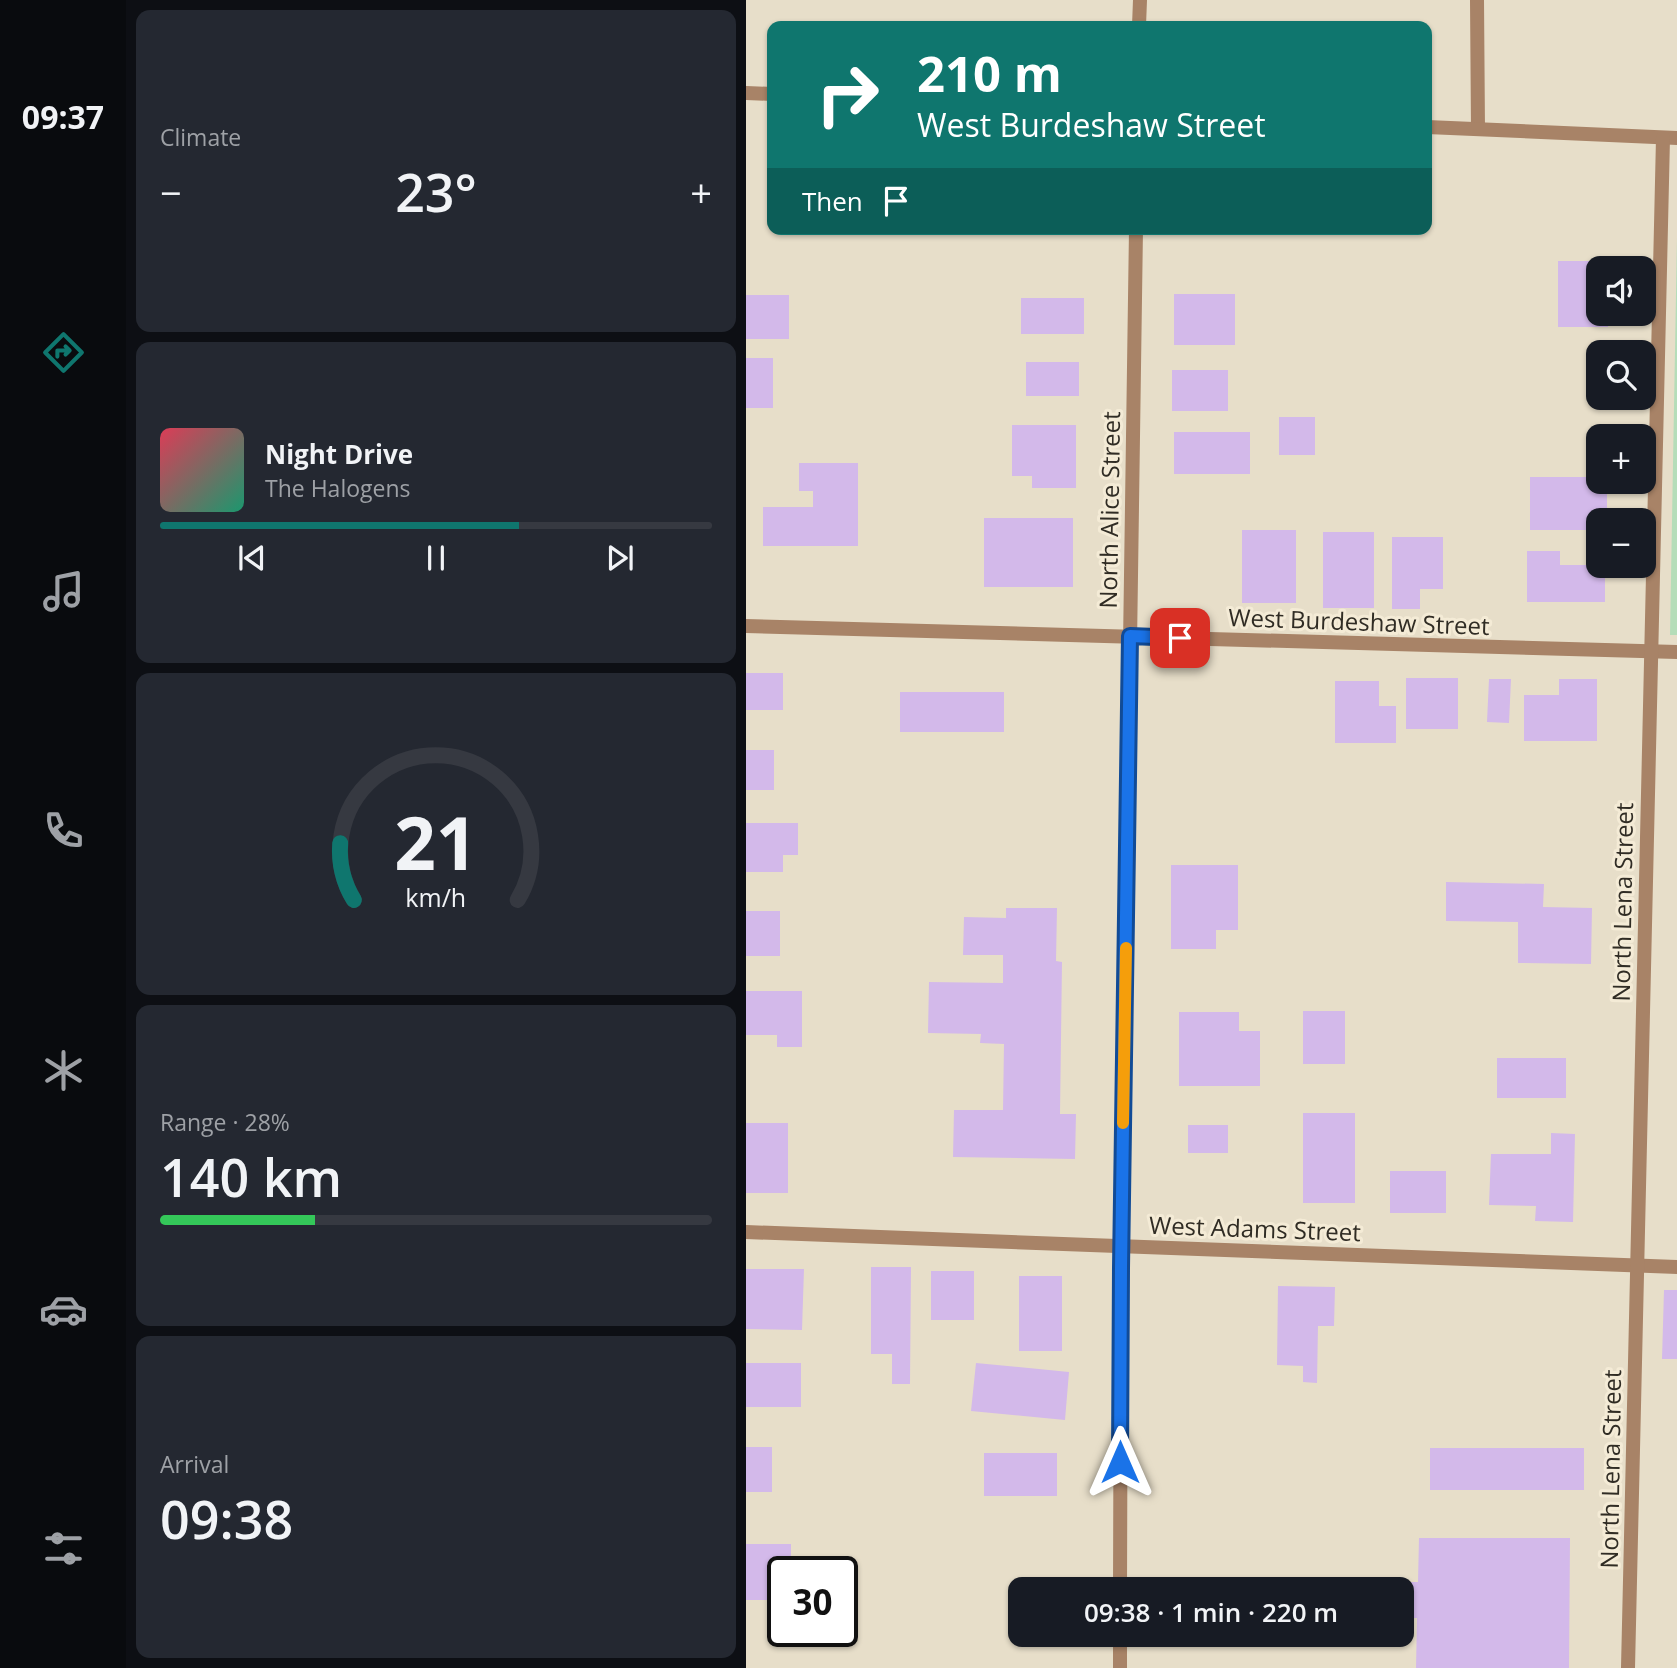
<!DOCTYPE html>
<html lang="en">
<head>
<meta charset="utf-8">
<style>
  :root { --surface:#171b24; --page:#242831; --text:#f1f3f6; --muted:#9ea1a6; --line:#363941; --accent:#0f766e }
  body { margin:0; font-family:"Open Sans",sans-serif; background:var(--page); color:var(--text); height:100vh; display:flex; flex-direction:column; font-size:26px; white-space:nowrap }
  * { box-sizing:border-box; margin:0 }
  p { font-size:23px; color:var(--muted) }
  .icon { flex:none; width:38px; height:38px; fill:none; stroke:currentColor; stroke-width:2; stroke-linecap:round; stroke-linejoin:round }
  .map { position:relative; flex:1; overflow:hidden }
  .side { display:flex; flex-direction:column; gap:10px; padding:10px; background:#0d0f14; width:620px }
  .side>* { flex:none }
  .hud { position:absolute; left:21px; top:21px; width:665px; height:214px; border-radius:14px; box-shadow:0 2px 5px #0004; background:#0f766e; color:#fff; overflow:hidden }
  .tools { position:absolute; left:840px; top:256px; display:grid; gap:14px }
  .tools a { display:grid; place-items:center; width:70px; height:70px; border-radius:14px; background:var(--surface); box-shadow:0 2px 5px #0004; font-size:35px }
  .speed { position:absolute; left:21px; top:1556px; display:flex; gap:14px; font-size:35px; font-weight:700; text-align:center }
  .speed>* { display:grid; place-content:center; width:91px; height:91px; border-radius:50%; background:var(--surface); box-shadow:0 2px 5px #0004; line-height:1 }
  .speed .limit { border:4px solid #111; border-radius:10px; background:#fff; color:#111 }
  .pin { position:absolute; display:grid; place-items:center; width:60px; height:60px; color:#fff; margin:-30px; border-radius:14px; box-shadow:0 4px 10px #0006 }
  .me { position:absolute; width:77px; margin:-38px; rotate:0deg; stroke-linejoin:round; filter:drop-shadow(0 0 5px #0008) }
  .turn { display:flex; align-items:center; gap:24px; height:147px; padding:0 35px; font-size:32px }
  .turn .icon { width:91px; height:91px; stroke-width:2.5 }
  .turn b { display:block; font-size:49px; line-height:60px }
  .then { display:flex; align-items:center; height:66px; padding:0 35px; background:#0003; gap:14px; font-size:26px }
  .big { font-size:52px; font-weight:600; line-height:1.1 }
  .side .widget { flex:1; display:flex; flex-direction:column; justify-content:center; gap:10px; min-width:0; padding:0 24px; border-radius:14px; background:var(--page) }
  .side .dial { align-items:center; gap:0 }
  .dial svg { height:182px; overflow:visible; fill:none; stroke:var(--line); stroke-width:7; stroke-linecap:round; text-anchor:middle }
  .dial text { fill:var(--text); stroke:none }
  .song { display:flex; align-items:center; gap:21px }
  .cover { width:84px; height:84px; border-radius:10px; background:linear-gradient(135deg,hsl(350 70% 55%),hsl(160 70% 35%)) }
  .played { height:7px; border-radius:4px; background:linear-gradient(90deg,var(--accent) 65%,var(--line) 65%) }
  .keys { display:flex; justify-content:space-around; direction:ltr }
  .heat { display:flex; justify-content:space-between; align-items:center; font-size:38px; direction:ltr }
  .charge { height:10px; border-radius:5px; background:linear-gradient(90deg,#34c759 28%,var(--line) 0) }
  .trip { position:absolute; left:262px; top:1577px; width:406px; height:70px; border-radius:14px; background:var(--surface); box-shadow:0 2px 5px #0004; font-weight:600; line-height:70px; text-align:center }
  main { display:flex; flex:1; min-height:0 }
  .tab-bar { display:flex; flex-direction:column; width:126px; justify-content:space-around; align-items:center; background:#090b0e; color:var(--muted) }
  .tab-bar .icon { width:49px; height:49px }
  .tab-bar .on { color:var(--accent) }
  .tab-bar b { font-size:32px; color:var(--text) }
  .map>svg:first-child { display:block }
  .green { fill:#b5ddb9 }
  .building { fill:#d3b9ea }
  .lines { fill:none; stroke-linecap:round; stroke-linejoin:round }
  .minor { stroke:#a88367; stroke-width:14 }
  .route-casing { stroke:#114b97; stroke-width:18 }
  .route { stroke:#1a73e8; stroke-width:12 }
  .slow { stroke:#f59e0b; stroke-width:12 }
  .labels { text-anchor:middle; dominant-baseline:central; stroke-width:6; stroke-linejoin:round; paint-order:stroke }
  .street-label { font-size:24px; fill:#302c24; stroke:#f4ebd6 }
</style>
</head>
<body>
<main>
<nav class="tab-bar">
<b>09:37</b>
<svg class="icon on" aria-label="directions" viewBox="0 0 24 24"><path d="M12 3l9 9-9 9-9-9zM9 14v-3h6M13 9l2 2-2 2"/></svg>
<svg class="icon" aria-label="music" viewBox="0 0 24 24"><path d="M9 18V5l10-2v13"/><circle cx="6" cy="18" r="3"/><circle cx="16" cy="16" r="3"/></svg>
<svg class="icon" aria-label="phone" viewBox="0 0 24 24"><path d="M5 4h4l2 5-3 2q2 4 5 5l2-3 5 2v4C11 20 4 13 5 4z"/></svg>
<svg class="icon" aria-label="climate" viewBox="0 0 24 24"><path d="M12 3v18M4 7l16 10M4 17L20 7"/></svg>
<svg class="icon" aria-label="car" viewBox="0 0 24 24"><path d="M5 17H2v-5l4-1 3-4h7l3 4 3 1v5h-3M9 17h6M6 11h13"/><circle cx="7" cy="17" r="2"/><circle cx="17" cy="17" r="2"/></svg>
<svg class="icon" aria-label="filters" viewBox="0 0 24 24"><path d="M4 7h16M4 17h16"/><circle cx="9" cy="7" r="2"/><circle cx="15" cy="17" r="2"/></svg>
</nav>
<section class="side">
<div class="widget"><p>Climate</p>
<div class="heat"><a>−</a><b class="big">23°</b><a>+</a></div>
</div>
<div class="widget">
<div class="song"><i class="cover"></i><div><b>Night Drive</b><p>The Halogens</p></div></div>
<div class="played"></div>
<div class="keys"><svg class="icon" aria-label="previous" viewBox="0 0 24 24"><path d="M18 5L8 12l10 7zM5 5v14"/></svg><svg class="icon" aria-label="pause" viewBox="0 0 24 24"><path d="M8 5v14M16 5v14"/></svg><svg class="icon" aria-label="next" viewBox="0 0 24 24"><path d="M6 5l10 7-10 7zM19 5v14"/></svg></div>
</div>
<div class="widget dial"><svg viewBox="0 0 100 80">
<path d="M14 69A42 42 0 1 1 86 69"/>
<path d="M14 69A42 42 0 0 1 8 44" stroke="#0f766e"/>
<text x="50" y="56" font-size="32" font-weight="700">21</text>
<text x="50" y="72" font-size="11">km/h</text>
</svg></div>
<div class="widget"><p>Range · 28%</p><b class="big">140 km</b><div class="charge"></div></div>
<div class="widget"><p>Arrival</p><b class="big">09:38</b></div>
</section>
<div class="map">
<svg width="932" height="1668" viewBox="0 0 932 1668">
  <rect width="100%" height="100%" fill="#e7dec9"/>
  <polygon class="green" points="931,237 932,635 924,635"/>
  <g class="building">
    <polygon points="812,261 846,261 846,282 852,282 852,313 862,313 862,327 812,327"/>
    <rect x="428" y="294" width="61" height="51"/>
    <rect x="0" y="295" width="43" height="44"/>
    <rect x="275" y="298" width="63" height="36"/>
    <rect x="0" y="358" width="27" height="50"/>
    <rect x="280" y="362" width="53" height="34"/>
    <rect x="426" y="370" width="56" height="41"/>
    <rect x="533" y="417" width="36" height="38"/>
    <polygon points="266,425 330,425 330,488 286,488 286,476 266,476"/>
    <rect x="428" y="432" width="76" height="42"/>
    <polygon points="53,463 112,463 112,546 17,546 17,507 67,507 67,491 53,491"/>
    <polygon points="784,477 852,477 852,481 861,481 861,520 852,520 852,530 784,530"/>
    <rect x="238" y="518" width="89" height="69"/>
    <rect x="496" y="530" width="54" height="73"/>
    <rect x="577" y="532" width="51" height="76"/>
    <polygon points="646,537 697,537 697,589 674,589 674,609 646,609"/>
    <polygon points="781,551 814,551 814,565 859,565 859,602 781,602"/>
    <rect x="0" y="673" width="37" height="37"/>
    <rect x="660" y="678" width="52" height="51"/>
    <polygon points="743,679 765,679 763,723 741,722"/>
    <polygon points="813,679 851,679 851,741 778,741 778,695 813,695"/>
    <polygon points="589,681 633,681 633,706 650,706 650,743 589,743"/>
    <rect x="154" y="692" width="104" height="40"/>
    <rect x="0" y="750" width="28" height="40"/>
    <polygon points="0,823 52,823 52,855 37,855 37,872 0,872"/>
    <polygon points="425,865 492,865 492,930 470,930 470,949 425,949"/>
    <polygon points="700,882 798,884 797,907 846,908 845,964 772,963 772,922 700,921"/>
    <polygon points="260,908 311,908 310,961 316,962 314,1114 330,1114 329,1159 207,1157 208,1110 257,1110 258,1044 234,1043 235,1034 182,1033 183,982 257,983 257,955 217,955 218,917 260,918"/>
    <rect x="0" y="911" width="34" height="45"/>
    <polygon points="0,991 56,991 56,1047 31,1047 31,1035 0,1035"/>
    <rect x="557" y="1011" width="42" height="53"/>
    <polygon points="433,1012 493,1012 493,1031 514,1031 514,1086 433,1086"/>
    <rect x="751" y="1058" width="69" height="40"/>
    <rect x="557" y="1113" width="52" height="90"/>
    <rect x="0" y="1123" width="42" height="70"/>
    <rect x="442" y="1125" width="40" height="28"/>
    <polygon points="805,1133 829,1134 827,1222 789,1221 790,1206 743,1205 745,1154 805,1154"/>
    <rect x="644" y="1171" width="56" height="42"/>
    <polygon points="125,1267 165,1267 164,1384 146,1384 146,1354 125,1354"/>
    <polygon points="0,1269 58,1269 56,1330 0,1329"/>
    <rect x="185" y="1271" width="43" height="49"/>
    <rect x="273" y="1276" width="43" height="75"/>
    <polygon points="532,1286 589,1287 588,1326 572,1326 571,1383 557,1382 557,1366 531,1365"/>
    <polygon points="918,1290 932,1290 932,1359 916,1359"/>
    <rect x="0" y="1363" width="55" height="44"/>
    <polygon points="230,1363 323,1372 319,1420 225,1411"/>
    <rect x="0" y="1447" width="26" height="45"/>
    <rect x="684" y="1448" width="154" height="42"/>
    <rect x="238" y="1453" width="73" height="43"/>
    <polygon points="673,1538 824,1538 823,1668 670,1668 671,1618 656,1618 656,1589 645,1589 645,1582 672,1582"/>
    <polygon points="0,1544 45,1544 45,1572 37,1572 37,1600 0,1600"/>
    <rect x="96" y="1603" width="8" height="26"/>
  </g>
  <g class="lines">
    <g class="minor">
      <polyline points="731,0 732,129"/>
      <polyline points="393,26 394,0"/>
      <polyline points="0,93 26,94"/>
      <polyline points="681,127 932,138"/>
      <polyline points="0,626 932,652"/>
      <polyline points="0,1232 932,1267"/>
      <polyline points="374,1589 375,1268 390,229"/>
      <polyline points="374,1634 374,1668"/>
      <polyline points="882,1668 917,138"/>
    </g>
  </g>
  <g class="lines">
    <g class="route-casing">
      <polyline id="route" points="374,1462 375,1268 384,636 434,638"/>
    </g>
    <use href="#route" class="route"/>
    <polyline class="slow" points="377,1123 380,948"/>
  </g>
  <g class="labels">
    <g class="street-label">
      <text transform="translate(363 510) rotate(-89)">North Alice Street</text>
      <text transform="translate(613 621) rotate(2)">West Burdeshaw Street</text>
      <text transform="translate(876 902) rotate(-89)">North Lena Street</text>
      <text transform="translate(509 1228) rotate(2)">West Adams Street</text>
      <text transform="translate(864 1469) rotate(-89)">North Lena Street</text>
    </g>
  </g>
</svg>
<div class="tools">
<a><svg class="icon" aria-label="sound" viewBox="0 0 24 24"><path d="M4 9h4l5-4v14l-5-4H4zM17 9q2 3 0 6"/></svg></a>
<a><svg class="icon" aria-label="search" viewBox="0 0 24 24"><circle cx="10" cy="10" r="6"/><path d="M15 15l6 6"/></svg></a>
<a>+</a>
<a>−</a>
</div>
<div class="speed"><div class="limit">30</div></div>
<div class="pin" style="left:434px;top:638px;background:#d93025"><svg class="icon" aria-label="arrive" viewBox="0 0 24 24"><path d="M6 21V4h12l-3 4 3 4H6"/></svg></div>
<svg class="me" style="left:374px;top:1462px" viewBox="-20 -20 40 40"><path d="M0-17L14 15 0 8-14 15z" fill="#1a73e8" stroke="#fff" stroke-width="4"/></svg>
<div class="trip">09:38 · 1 min · 220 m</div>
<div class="hud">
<div class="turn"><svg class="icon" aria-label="right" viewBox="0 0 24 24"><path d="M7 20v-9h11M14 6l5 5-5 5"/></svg><div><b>210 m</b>West Burdeshaw Street</div></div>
<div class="then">Then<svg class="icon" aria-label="arrive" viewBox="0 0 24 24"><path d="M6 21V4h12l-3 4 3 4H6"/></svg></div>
</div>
</div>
</main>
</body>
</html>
